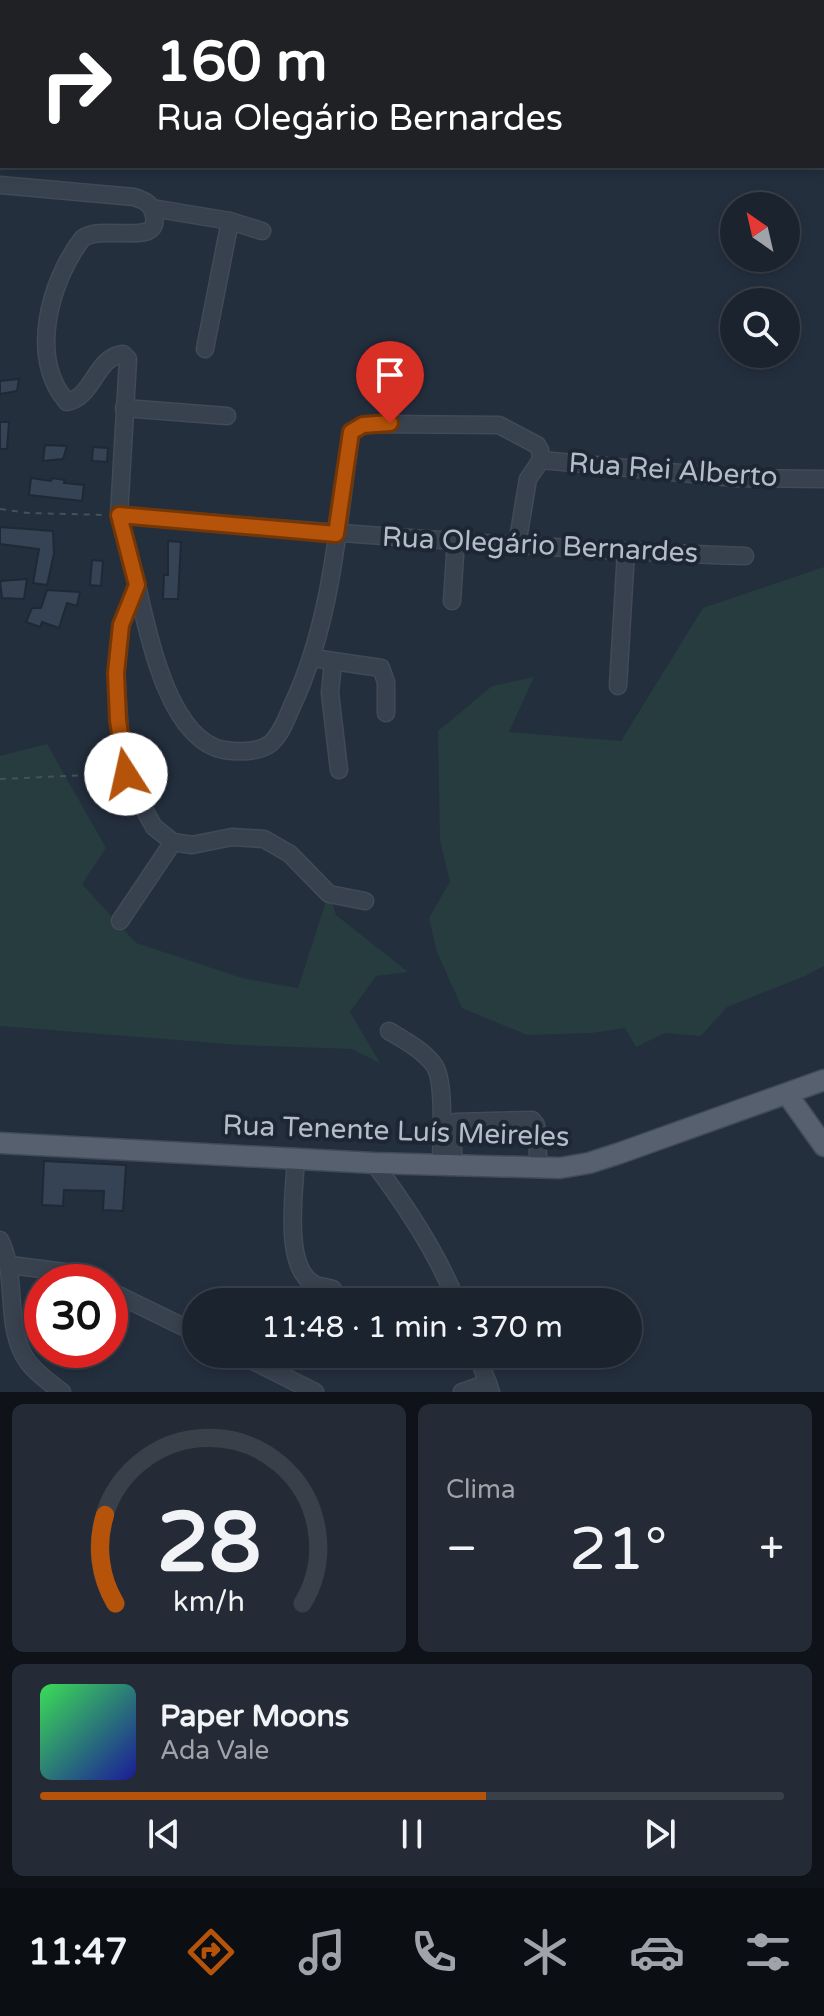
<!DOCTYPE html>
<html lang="pt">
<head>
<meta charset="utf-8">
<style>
  :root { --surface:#1b232e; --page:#242b36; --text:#f1f3f6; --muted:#a0a4aa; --line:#39404a; --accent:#b45309 }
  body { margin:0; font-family:"Varela Round",sans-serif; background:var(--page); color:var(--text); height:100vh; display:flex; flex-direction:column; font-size:30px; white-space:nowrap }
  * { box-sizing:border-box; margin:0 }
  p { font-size:26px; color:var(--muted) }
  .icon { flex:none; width:44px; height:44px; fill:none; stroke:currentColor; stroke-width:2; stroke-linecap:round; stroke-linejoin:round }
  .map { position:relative; height:1392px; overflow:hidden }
  .details { display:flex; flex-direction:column; gap:12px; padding:12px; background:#0f1319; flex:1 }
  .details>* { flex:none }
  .guide { position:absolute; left:0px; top:0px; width:824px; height:168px; box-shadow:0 4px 12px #0003,0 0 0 2px var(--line); background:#202124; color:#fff; overflow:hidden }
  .needle { width:52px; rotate:326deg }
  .buttons { position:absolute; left:720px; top:192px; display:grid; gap:16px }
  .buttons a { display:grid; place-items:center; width:80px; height:80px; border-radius:50%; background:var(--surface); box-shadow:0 4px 12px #0003,0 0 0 2px var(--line); font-size:40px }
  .speed { position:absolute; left:24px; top:1264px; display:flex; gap:16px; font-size:40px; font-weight:700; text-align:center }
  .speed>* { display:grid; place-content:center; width:104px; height:104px; border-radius:50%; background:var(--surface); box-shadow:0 4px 12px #0003,0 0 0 2px var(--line); line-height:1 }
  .speed .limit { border:12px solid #d22; background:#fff; color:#111 }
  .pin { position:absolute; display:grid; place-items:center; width:68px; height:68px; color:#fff; margin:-82px -34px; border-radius:50% 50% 50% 0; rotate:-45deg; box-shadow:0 0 8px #0007 }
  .pin .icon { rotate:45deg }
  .me { position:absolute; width:88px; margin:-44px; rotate:350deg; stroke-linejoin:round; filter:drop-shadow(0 0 6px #0008) }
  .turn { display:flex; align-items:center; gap:28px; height:168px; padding:0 24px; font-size:36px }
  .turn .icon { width:104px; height:104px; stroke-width:2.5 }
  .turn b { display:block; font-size:56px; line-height:68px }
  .big { font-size:60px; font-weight:600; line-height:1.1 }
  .details .tile { flex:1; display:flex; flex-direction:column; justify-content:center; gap:12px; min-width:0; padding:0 28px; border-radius:12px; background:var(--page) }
  .details .dial { align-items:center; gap:0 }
  .dial svg { height:208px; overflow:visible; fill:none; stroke:var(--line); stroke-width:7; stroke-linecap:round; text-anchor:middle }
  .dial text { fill:var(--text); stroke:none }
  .song { display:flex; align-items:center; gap:24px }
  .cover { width:96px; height:96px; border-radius:12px; background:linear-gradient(135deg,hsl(130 70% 55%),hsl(240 70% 35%)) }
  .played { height:8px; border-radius:4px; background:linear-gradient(90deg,var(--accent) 60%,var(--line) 60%) }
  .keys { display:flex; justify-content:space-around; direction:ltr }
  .heat { display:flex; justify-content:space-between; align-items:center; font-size:44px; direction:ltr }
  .details .tiles { flex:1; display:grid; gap:12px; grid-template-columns:1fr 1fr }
  .tile:last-child { grid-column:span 2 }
  .trip { position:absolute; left:182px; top:1288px; width:460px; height:80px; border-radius:40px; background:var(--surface); box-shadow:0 4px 12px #0003,0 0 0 2px var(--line); font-weight:600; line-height:80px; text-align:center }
  .tabs { display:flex; height:128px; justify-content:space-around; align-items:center; background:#0b0e12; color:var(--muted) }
  .tabs .icon { width:56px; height:56px }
  .tabs .current { color:var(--accent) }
  .tabs b { font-size:36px; color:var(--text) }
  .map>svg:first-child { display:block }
  .green { fill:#263c3f }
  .building { fill:#364354; stroke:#1f2835; stroke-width:2 }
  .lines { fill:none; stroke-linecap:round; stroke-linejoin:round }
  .minor-casing { stroke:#414a57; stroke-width:19 }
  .major-casing { stroke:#414a57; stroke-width:23 }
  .path { stroke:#3f5557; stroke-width:2; stroke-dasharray:6 6; stroke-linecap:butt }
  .minor { stroke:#38414e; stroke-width:16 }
  .major { stroke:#56606e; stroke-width:20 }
  .route-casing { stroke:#753606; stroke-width:20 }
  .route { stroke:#b45309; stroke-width:14 }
  .labels { text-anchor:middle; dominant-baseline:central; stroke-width:8; stroke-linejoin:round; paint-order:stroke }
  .street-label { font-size:28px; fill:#b4bcc9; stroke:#1d2633 }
</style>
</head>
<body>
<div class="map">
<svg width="824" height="1392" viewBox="0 0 824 1392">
  <rect width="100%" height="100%" fill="#242f3e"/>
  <g class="green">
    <polygon points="824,567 824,966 805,976 727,1007 701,1036 665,1033 636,1047 625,1028 591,1033 527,1035 462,1008 437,952 429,918 450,882 440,840 438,731 492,686 534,677 509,732 621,741 703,608"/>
    <polygon points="47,744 106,848 82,884 136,943 242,978 298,988 329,892 336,915 408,972 376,976 350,1012 380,1063 352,1049 240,1045 0,1026 0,756"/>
  </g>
  <g class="building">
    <polygon points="19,379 17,391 0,394 0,381"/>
    <polygon points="0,422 9,422 7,449 0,449"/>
    <polygon points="45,445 67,446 63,459 43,461"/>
    <polygon points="93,447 108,448 107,462 92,461"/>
    <polygon points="31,478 51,481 52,478 65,480 64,483 84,485 82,501 29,495"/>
    <polygon points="0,527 53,531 54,554 47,585 33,583 39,549 0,544"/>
    <polygon points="168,541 181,542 178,599 163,599 164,575 168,575"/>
    <polygon points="92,560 103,561 101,586 90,585"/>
    <polygon points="27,579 24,599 2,598 0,581"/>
    <polygon points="47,590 80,592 77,606 67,603 59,628 42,622 40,627 26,622 32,608 41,608"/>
    <polygon points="44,1161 126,1165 123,1211 103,1210 104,1191 64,1190 63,1206 42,1205"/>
  </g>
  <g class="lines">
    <g class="minor-casing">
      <g id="minor">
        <polyline points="503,0 522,2"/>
        <polyline points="0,2 3,0"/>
        <polyline points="259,2 260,0"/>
        <polyline points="606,2 606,0"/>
        <polyline points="822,37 824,37"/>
        <polyline points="0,96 2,96"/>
        <path d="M0,185L134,197C143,200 151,203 153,212C165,250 102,222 82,239C50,281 28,358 67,402C94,397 95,357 123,354L128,359L119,515L137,585L121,625L116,673L121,750L126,774L134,791L154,827L173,842L192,845L232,837L264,839L290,854L329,894L365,901"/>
        <polyline points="152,208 230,221 262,231"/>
        <polyline points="205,349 230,221"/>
        <polyline points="124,408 227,416"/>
        <path d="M119,515C327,533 536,549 745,556"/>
        <polyline points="517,545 528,479 541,460"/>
        <path d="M137,585C147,630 168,740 224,750C239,752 259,753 271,743C281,734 287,718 292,706C332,622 338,524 351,432L363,425L377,424L499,425L537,445L540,450L541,460L735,478L824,479"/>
        <polyline points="452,601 456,540"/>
        <polyline points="313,658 381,668 386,682 386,713"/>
        <polyline points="333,662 330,693 339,770"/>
        <polyline points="618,686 626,552"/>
        <polyline points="120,921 173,842"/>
        <path d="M389,1031C404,1040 423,1050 434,1065C446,1081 441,1143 441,1164"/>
        <path d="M296,1157C295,1188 282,1267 314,1284C319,1287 328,1287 333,1289"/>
        <path d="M374,1163C406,1206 436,1251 457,1302"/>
        <polyline points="453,1165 453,1126 455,1122 532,1120 536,1125 539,1169"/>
        <path d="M0,1240C19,1278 3,1327 28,1362C37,1374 50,1383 62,1392"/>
        <polyline points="10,1265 65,1272 92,1282"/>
        <polyline points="110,1291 196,1333"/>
        <polyline points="239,1354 315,1392"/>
        <polyline points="477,1354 491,1392"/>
        <polyline points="462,1392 488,1383"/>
      </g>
    </g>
    <g class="major-casing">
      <g id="major">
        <polyline points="787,1094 824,1146"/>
        <polyline points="0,1143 374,1163 560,1168 589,1163 620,1153 824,1080"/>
      </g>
    </g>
    <g class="path">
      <polyline points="0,509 28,513 106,515"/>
      <polyline points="0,779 111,774"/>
    </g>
    <use href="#minor" class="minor"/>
    <use href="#major" class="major"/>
  </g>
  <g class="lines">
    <g class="route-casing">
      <polyline id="route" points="126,774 118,720 116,673 121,625 137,585 119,515 336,534 351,432 363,425 390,423"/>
    </g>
    <use href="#route" class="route"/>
  </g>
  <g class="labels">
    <g class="street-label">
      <text transform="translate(673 470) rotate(4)">Rua Rei Alberto</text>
      <text transform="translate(540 545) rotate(3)">Rua Olegário Bernardes</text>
      <text transform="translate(396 1131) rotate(2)">Rua Tenente Luís Meireles</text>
    </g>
  </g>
</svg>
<div class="buttons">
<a><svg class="needle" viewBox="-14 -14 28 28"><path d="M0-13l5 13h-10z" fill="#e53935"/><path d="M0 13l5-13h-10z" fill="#a0a4aa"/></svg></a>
<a><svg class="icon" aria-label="search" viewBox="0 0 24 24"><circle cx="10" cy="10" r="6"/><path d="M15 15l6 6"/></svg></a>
</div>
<div class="speed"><div class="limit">30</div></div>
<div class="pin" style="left:390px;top:423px;background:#d93025"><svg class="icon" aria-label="arrive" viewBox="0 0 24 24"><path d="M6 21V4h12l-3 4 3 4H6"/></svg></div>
<svg class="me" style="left:126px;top:774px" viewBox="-20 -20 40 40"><circle r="19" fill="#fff"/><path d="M0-13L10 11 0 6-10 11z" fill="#b45309"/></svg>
<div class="trip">11:48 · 1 min · 370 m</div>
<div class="guide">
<div class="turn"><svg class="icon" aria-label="right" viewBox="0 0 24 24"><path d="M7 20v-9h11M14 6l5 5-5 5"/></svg><div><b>160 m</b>Rua Olegário Bernardes</div></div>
</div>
</div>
<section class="details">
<div class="tiles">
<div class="tile dial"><svg viewBox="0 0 100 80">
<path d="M14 69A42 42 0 1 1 86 69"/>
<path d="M14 69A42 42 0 0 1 10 35" stroke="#b45309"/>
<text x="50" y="56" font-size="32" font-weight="700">28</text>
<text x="50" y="72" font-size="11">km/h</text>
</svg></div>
<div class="tile"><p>Clima</p>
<div class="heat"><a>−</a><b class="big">21°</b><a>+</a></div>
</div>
<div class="tile">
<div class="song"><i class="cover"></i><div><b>Paper Moons</b><p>Ada Vale</p></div></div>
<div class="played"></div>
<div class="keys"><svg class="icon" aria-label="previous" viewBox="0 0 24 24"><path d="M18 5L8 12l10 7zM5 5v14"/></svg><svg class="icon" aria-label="pause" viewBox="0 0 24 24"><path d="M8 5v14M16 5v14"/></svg><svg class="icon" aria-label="next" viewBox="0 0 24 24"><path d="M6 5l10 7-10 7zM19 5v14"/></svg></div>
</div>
</div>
</section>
<nav class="tabs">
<b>11:47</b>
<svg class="icon current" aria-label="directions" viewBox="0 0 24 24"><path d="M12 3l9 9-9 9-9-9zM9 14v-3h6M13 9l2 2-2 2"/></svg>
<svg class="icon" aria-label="music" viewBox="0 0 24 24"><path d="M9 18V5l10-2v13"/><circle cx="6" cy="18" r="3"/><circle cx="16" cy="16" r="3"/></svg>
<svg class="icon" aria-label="phone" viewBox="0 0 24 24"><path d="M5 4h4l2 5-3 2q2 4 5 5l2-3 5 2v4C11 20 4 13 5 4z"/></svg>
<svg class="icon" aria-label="climate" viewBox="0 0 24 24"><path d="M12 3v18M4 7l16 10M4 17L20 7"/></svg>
<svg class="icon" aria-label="car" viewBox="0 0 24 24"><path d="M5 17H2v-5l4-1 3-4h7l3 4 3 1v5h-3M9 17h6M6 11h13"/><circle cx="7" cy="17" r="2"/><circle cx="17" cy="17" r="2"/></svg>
<svg class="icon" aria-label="filters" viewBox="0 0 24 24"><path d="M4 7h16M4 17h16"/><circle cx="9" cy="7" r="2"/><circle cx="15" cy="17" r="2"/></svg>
</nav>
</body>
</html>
